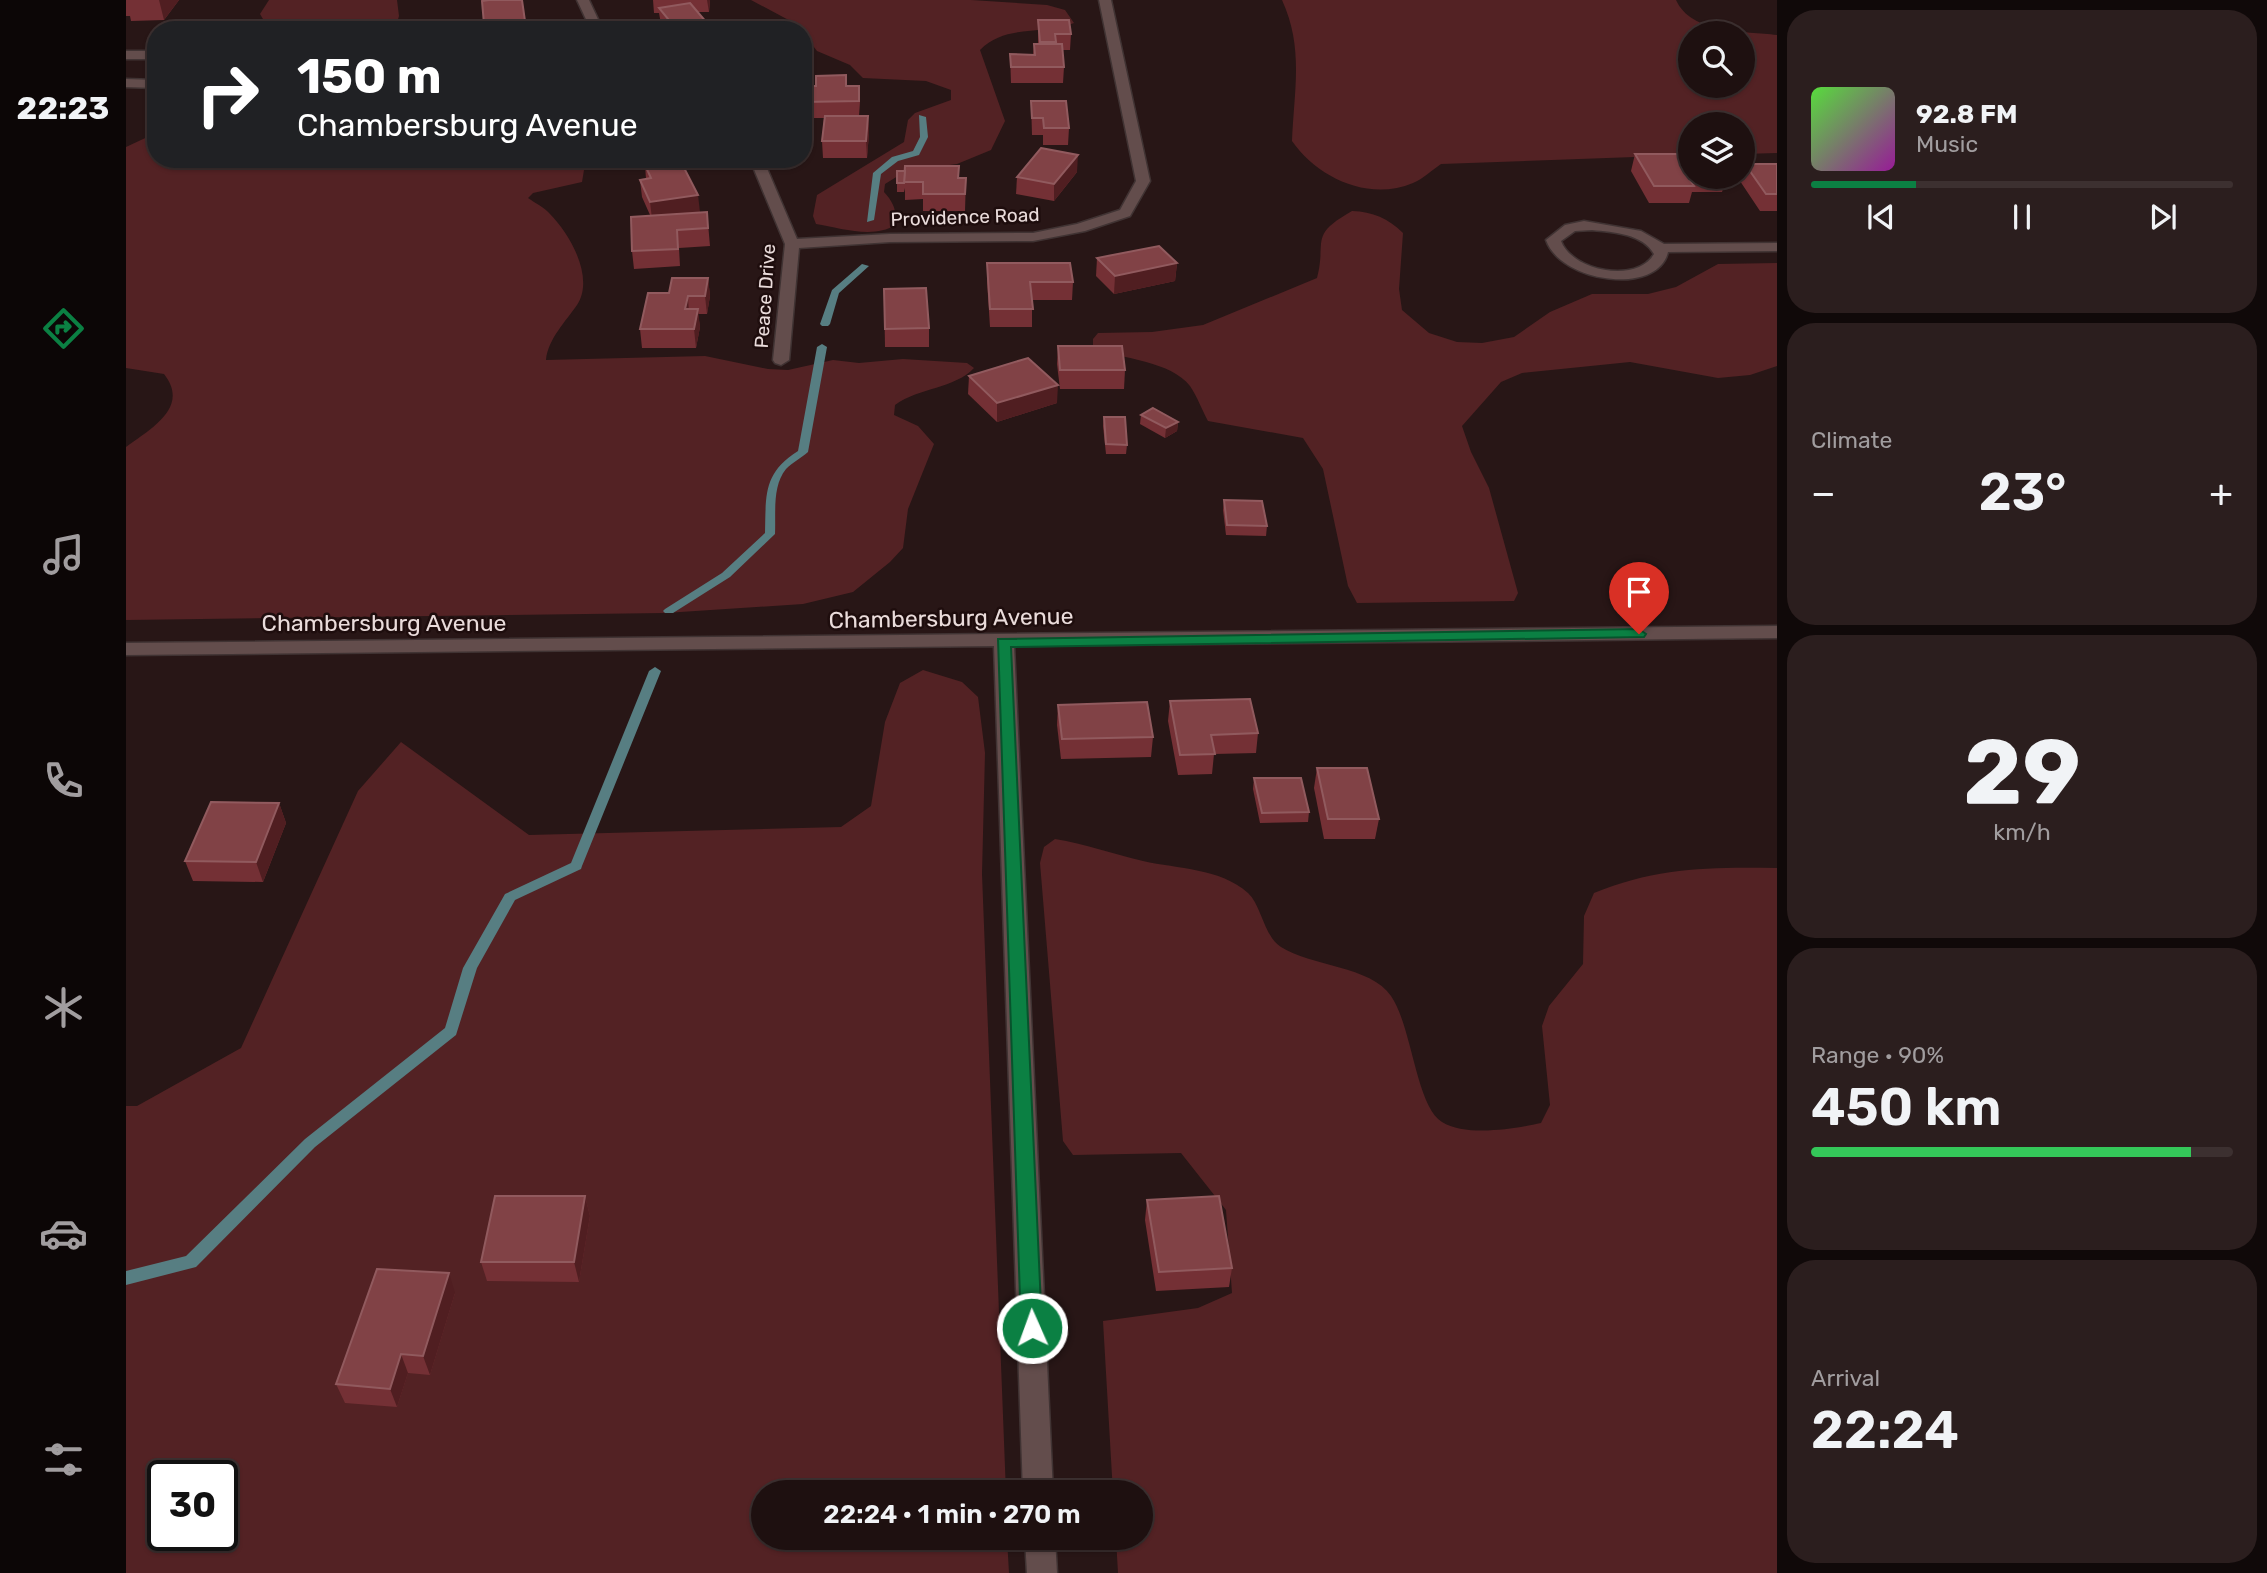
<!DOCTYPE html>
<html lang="en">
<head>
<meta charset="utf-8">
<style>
  :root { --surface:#1e1010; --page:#2b1e1e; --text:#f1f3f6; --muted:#a19d9f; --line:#3c3030; --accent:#0b8043 }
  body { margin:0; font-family:Rubik,sans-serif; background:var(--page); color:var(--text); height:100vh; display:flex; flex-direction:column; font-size:26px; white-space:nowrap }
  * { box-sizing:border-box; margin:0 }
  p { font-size:23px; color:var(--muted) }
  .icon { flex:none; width:38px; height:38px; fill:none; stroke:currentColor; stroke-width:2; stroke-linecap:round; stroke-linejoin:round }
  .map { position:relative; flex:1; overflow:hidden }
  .drawer { display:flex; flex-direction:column; gap:10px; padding:10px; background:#100909; width:490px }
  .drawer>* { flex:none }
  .hud { position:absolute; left:21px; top:21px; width:665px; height:147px; border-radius:28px; box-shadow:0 2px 5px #0004,0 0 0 2px var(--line); background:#202124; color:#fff; overflow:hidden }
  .fabs { position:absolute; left:1552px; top:21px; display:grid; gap:14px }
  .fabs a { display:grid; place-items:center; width:77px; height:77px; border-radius:50%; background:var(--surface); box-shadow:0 2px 5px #0004,0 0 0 2px var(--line); font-size:35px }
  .speed { position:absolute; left:21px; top:1460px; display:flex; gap:14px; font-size:35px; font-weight:700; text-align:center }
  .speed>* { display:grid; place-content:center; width:91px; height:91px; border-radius:50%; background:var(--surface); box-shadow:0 2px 5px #0004,0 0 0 2px var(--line); line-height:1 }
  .speed .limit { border:4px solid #111; border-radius:10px; background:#fff; color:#111 }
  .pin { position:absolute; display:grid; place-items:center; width:60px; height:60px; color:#fff; margin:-72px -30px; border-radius:50% 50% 50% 0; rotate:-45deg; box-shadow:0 0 7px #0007 }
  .pin .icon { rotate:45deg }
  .me { position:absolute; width:77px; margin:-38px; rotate:358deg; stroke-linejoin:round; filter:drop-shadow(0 0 5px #0008) }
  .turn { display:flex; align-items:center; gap:24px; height:147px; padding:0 35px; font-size:32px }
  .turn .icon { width:91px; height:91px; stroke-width:2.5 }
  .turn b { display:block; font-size:49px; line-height:60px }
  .big { font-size:52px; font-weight:600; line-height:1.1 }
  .drawer .widget { flex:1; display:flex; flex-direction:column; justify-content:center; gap:10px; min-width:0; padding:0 24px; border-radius:28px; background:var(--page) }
  .drawer .dial { align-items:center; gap:0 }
  .dial b { font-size:91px; line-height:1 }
  .song { display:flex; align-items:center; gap:21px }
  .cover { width:84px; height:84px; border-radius:10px; background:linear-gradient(135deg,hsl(110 70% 55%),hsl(300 70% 35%)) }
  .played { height:7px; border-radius:4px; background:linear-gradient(90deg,var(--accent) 25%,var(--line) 25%) }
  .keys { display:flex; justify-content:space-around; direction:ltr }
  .heat { display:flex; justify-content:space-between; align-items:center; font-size:38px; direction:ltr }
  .charge { height:10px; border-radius:5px; background:linear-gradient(90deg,#34c759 90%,var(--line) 0) }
  .trip { position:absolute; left:625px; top:1480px; width:402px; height:70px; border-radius:35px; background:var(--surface); box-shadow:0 2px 5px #0004,0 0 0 2px var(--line); font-weight:600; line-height:70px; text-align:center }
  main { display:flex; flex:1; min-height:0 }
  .menu { display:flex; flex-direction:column; width:126px; justify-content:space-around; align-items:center; background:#0c0606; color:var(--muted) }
  .menu .icon { width:49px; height:49px }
  .menu .active { color:var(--accent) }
  .menu b { font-size:32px; color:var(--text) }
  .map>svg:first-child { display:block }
  .green { fill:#532224; fill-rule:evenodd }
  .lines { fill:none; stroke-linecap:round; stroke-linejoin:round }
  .stream { fill:#577e82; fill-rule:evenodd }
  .minor-casing { stroke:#403333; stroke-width:3 }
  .minor { fill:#634d4c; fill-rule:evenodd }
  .wall { fill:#743035 }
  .shaded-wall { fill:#501e21 }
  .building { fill:#814246; stroke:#915a5e; stroke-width:2 }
  .route { fill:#0b8043; stroke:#07532c; stroke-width:2 }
  .labels { text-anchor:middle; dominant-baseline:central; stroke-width:5; stroke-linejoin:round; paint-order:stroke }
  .far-street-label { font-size:19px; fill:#eadcdb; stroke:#1e0d0d }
  .street-label { font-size:23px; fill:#eadcdb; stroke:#1e0d0d }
</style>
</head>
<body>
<main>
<nav class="menu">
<b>22:23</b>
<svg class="icon active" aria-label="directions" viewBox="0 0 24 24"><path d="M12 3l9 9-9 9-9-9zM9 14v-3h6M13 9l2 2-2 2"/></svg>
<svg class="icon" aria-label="music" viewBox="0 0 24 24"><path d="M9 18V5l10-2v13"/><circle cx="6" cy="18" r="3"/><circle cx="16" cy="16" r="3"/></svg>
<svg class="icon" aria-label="phone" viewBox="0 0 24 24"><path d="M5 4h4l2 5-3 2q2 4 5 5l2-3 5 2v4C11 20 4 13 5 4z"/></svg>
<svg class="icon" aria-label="climate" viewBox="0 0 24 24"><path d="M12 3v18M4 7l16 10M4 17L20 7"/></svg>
<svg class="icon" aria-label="car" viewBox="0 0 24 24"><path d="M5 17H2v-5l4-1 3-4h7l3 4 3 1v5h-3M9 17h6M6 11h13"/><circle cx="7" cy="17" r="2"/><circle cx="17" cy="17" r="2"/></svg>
<svg class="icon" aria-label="filters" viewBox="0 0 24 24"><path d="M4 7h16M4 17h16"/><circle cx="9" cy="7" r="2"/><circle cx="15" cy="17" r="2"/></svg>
</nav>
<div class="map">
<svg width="1651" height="1573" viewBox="0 0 1651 1573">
  <rect width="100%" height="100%" fill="#281616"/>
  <g class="green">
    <polygon points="143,0 271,0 273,16 269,30 173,30 137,19 134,14"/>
    <path d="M625,0H845L921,5L939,10L948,23C917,36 880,23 854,50L879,121L865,150L831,164L780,171L759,184L758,192C768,203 771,211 769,225C748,239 714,228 690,224L687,216L691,195L778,142L782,120L789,113L825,100V90L800,81L737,78L724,65L691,51L670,24Z"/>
    <path d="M1156,0H1550C1565,34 1620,31 1651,35V153L1617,154V124H1564V155L1315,164C1306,170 1297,179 1287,183C1242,202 1191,177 1166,141C1168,90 1178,48 1156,0ZM1564,33H1617V86H1564Z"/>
    <path d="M30,133V159H380C404,168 431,153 458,170L456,182L407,193L402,198C409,203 418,207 424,214C444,234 469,278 451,305C440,321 422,339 420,360L579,356L642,369L662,370L707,360L733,363L777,359L841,363L848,368C828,389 794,387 769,405L768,415L792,426L808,444L782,509L777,548L764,562L727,592L677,604L539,613L0,620V447C26,428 64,407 38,374L0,368V147Z"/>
    <path d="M1226,211C1247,212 1262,218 1277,233L1273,289L1276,310L1303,333L1331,342L1356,343L1388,337L1424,312L1466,294H1522L1550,287L1592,264L1651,263V366L1624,375L1592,378L1504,362L1396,373L1375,382L1336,426L1345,452L1363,488L1392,593L1388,601L1231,603L1222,586L1197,469L1177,438L1082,421C1076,410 1071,396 1064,386C1045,361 996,359 967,348V339L972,333L1026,332L1077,325L1191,278C1201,240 1182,236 1226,211Z"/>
    <path d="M797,670L836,682L852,697L859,753L856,874L880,1493H637V1538H881L883,1573H0V1106H11L115,1048L232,791L275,742L403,835L715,827L745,806L759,722L774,683ZM37,1475H96V1535H37Z"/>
    <path d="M929,839C959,844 987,854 1017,861C1052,869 1094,868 1122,893C1136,906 1137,935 1155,947C1184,966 1245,966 1265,996C1286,1026 1290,1106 1316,1122C1340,1137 1389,1129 1415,1123L1424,1105L1416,1026L1423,1006L1457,964L1458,916L1468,893C1531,867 1585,867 1651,868V1573H992L990,1538H1015V1493H987L977,1321L1072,1308L1106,1293L1100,1210L1055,1153L947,1155L937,1141L914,863L918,847Z"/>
  </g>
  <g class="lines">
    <g class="stream">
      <polygon points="793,115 800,117 802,137 793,155 772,161 755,174 748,220 741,222 747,173 766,157 787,151 794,137"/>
      <polygon points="736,264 743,266 713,293 704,324 702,326 696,326 694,324 706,290"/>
      <path d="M696,344L701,347L682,452C675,458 667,462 660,469C646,486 650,514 649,534L604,577L547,613H539L537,611L539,609L596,573L639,533C640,495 637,473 672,451L691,347Z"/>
      <polygon points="529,667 535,671 456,866 455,869 389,900 351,968 330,1035 189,1147 70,1267 0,1285 0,1271 60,1256 179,1139 319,1028 337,968 379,894 445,863 523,671"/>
    </g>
    <g class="minor-casing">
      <g id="minor">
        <polygon points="451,0 463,0 477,30 465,30"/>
        <polygon points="973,0 985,0 1024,181 1004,216 959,231 907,241 764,242 673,248 663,360 655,365 649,363 647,360 659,244 627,167 620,159 635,159 640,166 671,239 764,234 907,233 951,224 994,210 1010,181"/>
        <rect x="0" y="51" width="30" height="8"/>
        <polygon points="0,79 30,80 30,88 0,87"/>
        <path d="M1458,221L1515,231L1538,244L1651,243V251L1542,252C1532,296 1435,283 1420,240L1439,225ZM1466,230C1488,232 1517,234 1528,254C1511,284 1446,271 1435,241L1449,231Z"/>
        <polygon points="1651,626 1651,638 888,646 927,1493 897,1493 868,646 0,655 0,643"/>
        <polygon points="899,1538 929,1538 931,1573 901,1573"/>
      </g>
    </g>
    <use href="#minor" class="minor"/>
  </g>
  <g class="wall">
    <polygon points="0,0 53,0 38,20 5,21 4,16 0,16"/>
    <polygon points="527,0 584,0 583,12 572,12 587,30 539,30 535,24 533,13 528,13"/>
    <polygon points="912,20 945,34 944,50 936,50 938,67 937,83 885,83 884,54 907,55 908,44 912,44"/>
    <polygon points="677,86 720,86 734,102 733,116 742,116 743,133 741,158 697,158 696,141 698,118 677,118"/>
    <polygon points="905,101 943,128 942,145 917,145 917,135 906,135"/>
    <polygon points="1509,154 1564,154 1564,177 1601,177 1596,192 1566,192 1563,203 1523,203 1505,171"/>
    <polygon points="1619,164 1651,164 1651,211 1634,211 1614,181 1615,177 1617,177 1617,170"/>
    <polygon points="519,165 574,212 566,213 581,212 584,246 553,248 554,266 508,269 506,251 524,215 516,197 514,180 520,179"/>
    <polygon points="951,172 928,201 890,194 891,177"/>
    <polygon points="833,178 840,178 839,211 797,211 797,199 779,200 779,188 778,192 771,192 771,183"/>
    <polygon points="971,258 1051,263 1049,281 988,294 970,276"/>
    <polygon points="861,263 947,282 946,300 906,300 906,327 864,327 861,281"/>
    <polygon points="582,278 584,296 581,314 572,314 574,327 570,348 516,348 514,329 543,293"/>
    <polygon points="758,289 803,328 803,347 759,347"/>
    <polygon points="932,346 999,370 998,389 934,389 931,364"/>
    <polygon points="843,376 931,403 871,422 842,394"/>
    <polygon points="1015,415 1052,422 1051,431 1039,438 1014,424"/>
    <polygon points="978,417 1001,445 1000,454 980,454 977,426"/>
    <polygon points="1098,500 1141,526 1140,536 1100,535 1097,510"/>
    <polygon points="1044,701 1132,733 1130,753 1088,754 1086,774 1052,775 1042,721"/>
    <polygon points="932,705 1027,737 1025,757 935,759 931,725"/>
    <polygon points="1191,768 1253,819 1249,839 1198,839 1188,788"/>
    <polygon points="1128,778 1183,812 1182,822 1134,823 1127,789"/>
    <polygon points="153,803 160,823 137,882 67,881 59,861"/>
    <polygon points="459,1196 464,1216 453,1282 361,1281 355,1262"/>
    <polygon points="1021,1200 1106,1268 1103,1287 1030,1291 1019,1220"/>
    <polygon points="329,1293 304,1375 282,1373 271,1407 219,1403 210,1384"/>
  </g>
  <g class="shaded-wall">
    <polygon points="33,0 53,0 38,20"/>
    <polygon points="396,0 401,30 359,30 358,24"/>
    <polygon points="581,0 584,0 583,12"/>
    <polygon points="742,116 743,133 741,158 740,141"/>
    <polygon points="952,155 951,172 928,201 928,184"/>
    <polygon points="484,159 524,159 524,160 485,167"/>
    <polygon points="572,195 574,212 526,219 524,202"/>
    <polygon points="1051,263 1049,281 988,294 989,276"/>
    <polygon points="582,278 584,296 581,314 579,296"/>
    <polygon points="562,296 563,314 559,309"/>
    <polygon points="572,309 574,327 570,348 568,329"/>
    <polygon points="932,385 931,403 871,422 871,403"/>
    <polygon points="1052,422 1051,431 1039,438 1040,428"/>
    <polygon points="153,803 160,823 137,882 130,862"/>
    <polygon points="459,1196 464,1216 453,1282 448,1262"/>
    <polygon points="323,1273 329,1293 304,1375 297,1356"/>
    <polygon points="275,1354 282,1373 271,1407 264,1389"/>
  </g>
  <g class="building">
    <polygon points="363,0 396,0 399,21 358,24 356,1"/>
    <polygon points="564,3 587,30 551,30 533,8"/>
    <polygon points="912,20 943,20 945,34 929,34 930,42 914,42"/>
    <polygon points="908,44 936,44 938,67 885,67 884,54 909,55"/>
    <polygon points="720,75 720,86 733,86 733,101 677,102 677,86 690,86 690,76"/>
    <polygon points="905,101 940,101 943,128 918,128 917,118 906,118"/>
    <polygon points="699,116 742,116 740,141 696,141"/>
    <polygon points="915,148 952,155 928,184 891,177"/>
    <polygon points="1509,154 1564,154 1564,175 1561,175 1568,186 1528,186"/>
    <polygon points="554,160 572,195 524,202 514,180 525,178 519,165"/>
    <polygon points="1619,164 1651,164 1651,194 1640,194"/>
    <polygon points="779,166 833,166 832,178 840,178 839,194 797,194 797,182 778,182"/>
    <polygon points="771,171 779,171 778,183 771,183"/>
    <polygon points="581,212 582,228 551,230 552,249 506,251 505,217"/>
    <polygon points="1033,246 1051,263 989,276 971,258"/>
    <polygon points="861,263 944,263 947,282 904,282 907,309 864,309"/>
    <polygon points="546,278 582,278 579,296 562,296 559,309 572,309 568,329 514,329 522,293 543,293"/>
    <polygon points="800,288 803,328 759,329 758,289"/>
    <polygon points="932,346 996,346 999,370 934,370"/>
    <polygon points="902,358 932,385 871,403 843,376"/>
    <polygon points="1027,408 1052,422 1040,428 1015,415"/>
    <polygon points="978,417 999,417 1001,445 980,444"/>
    <polygon points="1098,500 1136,501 1141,526 1101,525"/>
    <polygon points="1124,699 1132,733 1085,735 1089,754 1054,755 1044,701"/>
    <polygon points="1021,702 1027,737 936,739 932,705"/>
    <polygon points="1191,768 1241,768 1253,819 1202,819"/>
    <polygon points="1128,778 1175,778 1183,812 1136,813"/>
    <polygon points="85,802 153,803 130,862 59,861"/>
    <polygon points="369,1196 459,1196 448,1262 355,1262"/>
    <polygon points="1093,1196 1106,1268 1033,1272 1021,1200"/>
    <polygon points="251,1269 323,1273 297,1356 275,1354 264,1389 210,1384"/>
  </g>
  <polygon class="route" points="1513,629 1520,634 1518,637 885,647 916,1328 913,1335 906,1337 898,1335 895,1328 872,639"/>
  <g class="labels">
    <g class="far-street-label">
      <text transform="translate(839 217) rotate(-2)">Providence Road</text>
      <text transform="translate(639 296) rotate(-86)">Peace Drive</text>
    </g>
    <g class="street-label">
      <text transform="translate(825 618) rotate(-1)">Chambersburg Avenue</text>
      <text x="258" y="623">Chambersburg Avenue</text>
    </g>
  </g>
</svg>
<div class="fabs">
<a><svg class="icon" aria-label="search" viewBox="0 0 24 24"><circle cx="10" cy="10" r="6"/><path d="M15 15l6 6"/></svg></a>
<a><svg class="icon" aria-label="layers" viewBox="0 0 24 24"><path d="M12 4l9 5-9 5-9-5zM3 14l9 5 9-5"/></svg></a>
</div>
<div class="speed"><div class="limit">30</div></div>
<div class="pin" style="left:1513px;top:634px;background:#d93025"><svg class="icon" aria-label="arrive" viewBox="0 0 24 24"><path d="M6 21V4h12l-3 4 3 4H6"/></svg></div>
<svg class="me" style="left:906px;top:1328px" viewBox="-20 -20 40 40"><circle r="17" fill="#0b8043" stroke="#fff" stroke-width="3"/><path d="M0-11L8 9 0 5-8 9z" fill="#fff"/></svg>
<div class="trip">22:24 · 1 min · 270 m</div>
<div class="hud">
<div class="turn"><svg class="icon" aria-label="right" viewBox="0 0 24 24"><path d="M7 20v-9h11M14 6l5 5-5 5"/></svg><div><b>150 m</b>Chambersburg Avenue</div></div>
</div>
</div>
<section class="drawer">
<div class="widget">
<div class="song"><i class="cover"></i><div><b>92.8 FM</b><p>Music</p></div></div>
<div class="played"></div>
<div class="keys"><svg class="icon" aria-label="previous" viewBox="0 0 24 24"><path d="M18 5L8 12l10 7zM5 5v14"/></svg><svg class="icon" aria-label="pause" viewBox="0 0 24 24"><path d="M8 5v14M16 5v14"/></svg><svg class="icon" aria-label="next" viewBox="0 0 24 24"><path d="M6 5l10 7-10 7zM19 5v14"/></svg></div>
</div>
<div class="widget"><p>Climate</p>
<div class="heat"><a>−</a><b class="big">23°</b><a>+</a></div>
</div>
<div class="widget dial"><b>29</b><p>km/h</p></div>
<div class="widget"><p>Range · 90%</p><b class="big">450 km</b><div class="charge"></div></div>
<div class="widget"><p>Arrival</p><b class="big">22:24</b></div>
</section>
</main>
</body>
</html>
